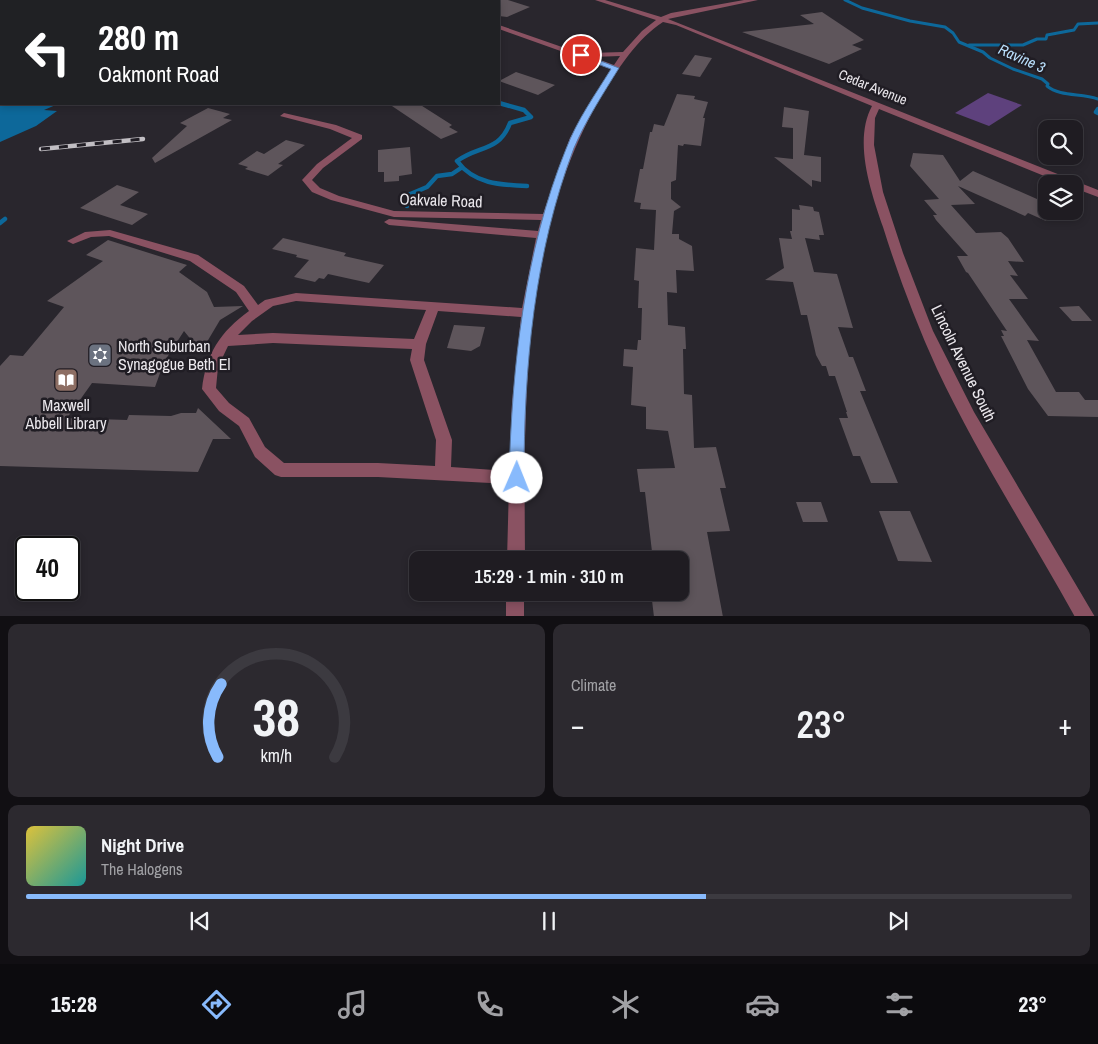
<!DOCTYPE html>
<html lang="en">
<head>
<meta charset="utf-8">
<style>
  :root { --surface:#1f1c22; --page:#2c292f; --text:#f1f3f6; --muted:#a1a1a5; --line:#3c3a40; --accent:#88bafc }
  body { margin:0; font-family:"Archivo Narrow",sans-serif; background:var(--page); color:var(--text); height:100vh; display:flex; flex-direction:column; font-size:19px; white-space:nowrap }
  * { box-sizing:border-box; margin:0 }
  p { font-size:16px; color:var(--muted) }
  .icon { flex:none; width:28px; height:28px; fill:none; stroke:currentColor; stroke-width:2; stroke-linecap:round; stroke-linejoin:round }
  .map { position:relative; height:616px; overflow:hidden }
  .drawer { display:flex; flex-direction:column; gap:8px; padding:8px; background:#110f13; flex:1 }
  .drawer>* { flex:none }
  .banner { position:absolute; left:0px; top:0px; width:500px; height:105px; box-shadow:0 2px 8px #0003,0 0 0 1px var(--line); background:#202124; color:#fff; overflow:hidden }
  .buttons { position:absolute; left:1038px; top:120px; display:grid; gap:10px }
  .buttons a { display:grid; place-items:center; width:45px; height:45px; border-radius:10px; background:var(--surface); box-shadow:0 2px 8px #0003,0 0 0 1px var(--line); font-size:25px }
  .speed { position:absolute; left:15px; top:536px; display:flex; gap:10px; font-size:25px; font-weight:700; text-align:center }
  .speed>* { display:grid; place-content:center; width:65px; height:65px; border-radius:50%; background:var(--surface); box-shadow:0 2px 8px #0003,0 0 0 1px var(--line); line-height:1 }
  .speed .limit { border:2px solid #111; border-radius:8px; background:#fff; color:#111 }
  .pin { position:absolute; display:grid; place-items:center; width:42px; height:42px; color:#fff; margin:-21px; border:2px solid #fff; border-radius:50%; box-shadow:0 1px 5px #0007 }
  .me { position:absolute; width:55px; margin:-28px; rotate:1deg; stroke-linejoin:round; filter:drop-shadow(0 0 4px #0008) }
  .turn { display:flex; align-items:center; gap:18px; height:105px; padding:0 15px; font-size:22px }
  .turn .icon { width:65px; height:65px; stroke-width:2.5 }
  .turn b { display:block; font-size:35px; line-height:42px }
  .big { font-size:38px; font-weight:600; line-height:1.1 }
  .drawer .card { flex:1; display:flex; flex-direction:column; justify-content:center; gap:8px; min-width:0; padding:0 18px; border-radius:10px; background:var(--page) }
  .drawer .dial { align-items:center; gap:0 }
  .dial svg { height:130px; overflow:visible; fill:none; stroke:var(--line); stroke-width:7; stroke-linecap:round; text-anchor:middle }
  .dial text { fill:var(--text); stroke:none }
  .song { display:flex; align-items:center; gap:15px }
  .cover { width:60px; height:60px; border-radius:8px; background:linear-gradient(135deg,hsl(50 70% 55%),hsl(180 70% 35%)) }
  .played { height:5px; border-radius:2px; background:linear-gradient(90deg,var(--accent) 65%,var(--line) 65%) }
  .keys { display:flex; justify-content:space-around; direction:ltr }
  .heat { display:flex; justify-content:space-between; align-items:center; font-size:28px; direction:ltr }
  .drawer .tiles { flex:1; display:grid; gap:8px; grid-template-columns:1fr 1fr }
  .card:last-child { grid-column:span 2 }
  .trip { position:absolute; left:409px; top:551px; width:280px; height:50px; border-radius:10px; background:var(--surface); box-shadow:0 2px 8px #0003,0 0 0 1px var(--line); font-weight:600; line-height:50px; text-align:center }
  .tab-bar { display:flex; height:80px; justify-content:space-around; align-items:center; background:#0c0b0e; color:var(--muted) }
  .tab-bar .icon { width:35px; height:35px }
  .tab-bar .active { color:var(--accent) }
  .tab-bar b { font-size:22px; color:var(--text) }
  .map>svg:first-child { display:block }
  .green { fill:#5e417d }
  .water { fill:#0d689a }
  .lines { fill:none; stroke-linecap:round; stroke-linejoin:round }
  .stream-far1 { stroke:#0d689a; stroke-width:3 }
  .stream { stroke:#0d689a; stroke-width:4.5 }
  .building { fill:#5e555b }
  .minor { fill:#8a5262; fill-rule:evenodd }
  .rail-casing { stroke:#c1bec3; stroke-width:4.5 }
  .rail { stroke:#201d24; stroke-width:3; stroke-dasharray:9; stroke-linecap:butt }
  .route { fill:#88bafc; stroke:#5879a4 }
  .labels { text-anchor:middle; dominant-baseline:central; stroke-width:5; stroke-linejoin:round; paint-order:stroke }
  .far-street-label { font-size:14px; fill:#ebe8ed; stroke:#201d24 }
  .far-water-label { font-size:15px; font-style:italic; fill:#bbe1fe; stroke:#201d24 }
  .street-label { font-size:16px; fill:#ebe8ed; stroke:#201d24 }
  .poi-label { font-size:16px; fill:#ebe8ed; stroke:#201d24; text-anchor:start }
</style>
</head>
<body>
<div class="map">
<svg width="1098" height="617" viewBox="0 0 1098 617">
  <rect width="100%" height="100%" fill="#29262d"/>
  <polygon class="green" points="988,93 1022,105 989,126 955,113"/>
  <polygon class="water" points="0,0 180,0 1,1 1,104 58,104 44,110 57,111 36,126 0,142"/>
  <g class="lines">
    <g class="stream-far1">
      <path d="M845,0L862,8L910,21L945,27L953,33L959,42L983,52L990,58L1013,69L1042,79L1048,84L1047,86C1060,97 1081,93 1098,99"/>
      <polyline points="969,45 1023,45 1037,39 1046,39 1047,35 1074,30 1078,24 1098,23"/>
    </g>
    <g class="stream">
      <path d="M499,103L524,110L531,117L510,123C499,152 479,145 457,161C474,184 500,185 527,186"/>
      <polyline points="1098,109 1096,112 1098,113"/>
      <polyline points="407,206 408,195 427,187 437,176 452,174 461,168"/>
      <polyline points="0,223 5,219"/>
    </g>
  </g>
  <g class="building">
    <polygon points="499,0 508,0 530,7 507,17 499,16"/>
    <polygon points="822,12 864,40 852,45 862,49 829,64 742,32 814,24 800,15"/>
    <polygon points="695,55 712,58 700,77 682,74"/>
    <polygon points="516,72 555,85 538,95 499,81"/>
    <polygon points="677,94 695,96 694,99 708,102 703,118 705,118 701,146 684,144 683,146 678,145 676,180 671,182 671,199 681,207 674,211 672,234 679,234 679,239 692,246 694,271 676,270 677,293 667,292 668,325 685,327 686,349 683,349 684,394 692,395 694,448 716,447 726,488 720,488 730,531 707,532 723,617 654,617 651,592 680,592 680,560 653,560 645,492 640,492 637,469 675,468 668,431 646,429 646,407 631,405 633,367 623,366 624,349 637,350 638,340 641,340 642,308 638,308 639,281 634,280 636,248 654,250 656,210 640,209 641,203 634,202 640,169 643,169 650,132 652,132 654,124 664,126"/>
    <polygon points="389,104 419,104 452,125 449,127 458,132 441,139"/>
    <polygon points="784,107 809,111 804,155 821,157 821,182 812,180 812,187 774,157 793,159 793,128 782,127"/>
    <polygon points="208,108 230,114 223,118 232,120 155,163 152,158 187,126 180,123"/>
    <polygon points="286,140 305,145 278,164 283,165 268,176 245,169 248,167 238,164 257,151 264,154"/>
    <polygon points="410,147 412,174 399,176 399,181 384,182 384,172 378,172 378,150"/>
    <polygon points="913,153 943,155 960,181 973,171 1046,203 1046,221 1028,213 1025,216 958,186 975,204 951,205 976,233 1001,232 1008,238 1024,262 1008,261 1018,276 1010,275 1028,299 1009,299 1039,341 1027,340 1056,392 1079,392 1085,400 1098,400 1098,417 1048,416 1028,389 1001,336 1004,336 1001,330 1007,331 968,273 966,272 957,256 968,256 936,220 933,215 937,215 924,200 939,199 910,166"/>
    <polygon points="117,185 139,192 120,205 148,214 132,225 80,208"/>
    <polygon points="799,205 813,207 814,211 819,212 824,235 819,235 820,240 805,238 814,272 837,274 853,328 838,327 849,357 853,357 866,391 860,391 898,483 871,483 860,456 853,456 839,418 848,418 846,412 847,412 835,376 829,376 826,366 822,366 816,355 807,315 801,315 793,282 765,280 784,268 779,238 792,239 790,231 792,231 792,209 800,210"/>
    <polygon points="283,238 346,253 344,256 384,265 369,283 328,274 324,279 319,278 315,282 294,277 309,260 296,257 297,255 272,249"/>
    <polygon points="108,240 187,265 179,272 207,292 214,307 243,306 220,320 201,352 184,331 164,362 155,387 92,383 67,418 127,420 129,415 171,416 181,413 196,413 198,408 231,439 213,439 198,472 0,466 0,366 10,355 23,356 64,307 47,301 103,261 86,255"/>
    <polygon points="1079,306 1092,321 1072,321 1059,307"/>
    <polygon points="454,325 485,327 480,346 471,351 447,348"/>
    <polygon points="796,502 821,502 828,522 803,522"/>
    <polygon points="879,511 910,511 932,562 898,561"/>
  </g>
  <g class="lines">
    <g class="minor">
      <polygon points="404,0 414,0 414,1 405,1"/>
      <path d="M595,0H605L661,17L671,13L744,0H758L668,19L1098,190V197L1074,188V184H1064L879,109L875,118L874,145L883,192L903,253L933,331L974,412L1095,617H1075C1029,534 977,454 937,369C916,323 898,275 883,227C871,192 853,141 872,106L676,25L663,22C637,39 621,65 605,90C520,230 524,402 525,560H507L509,484L378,477H281L275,475L255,457L239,426L219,411L202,389C206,354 220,332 249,311L236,292L190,261L109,236L91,237L73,244L67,241L85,232L110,230L198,255L244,286L258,305L265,300L296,293L522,308L536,238L389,225L384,222L389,219L538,231L541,220L394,217L331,200L312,192L302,180L317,164L352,138L330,129L280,116L284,113L336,125L362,135V139L323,168L312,180L320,188L339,196L394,211L543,214L570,138L611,69L499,29V25L585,55L589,53L623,52L642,31L656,20ZM620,56L614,65L592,57ZM296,301L426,310L414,339L273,333L238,335L252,321L273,306ZM438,311L521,317L512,403L509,471L451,467L452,440L424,360L426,344ZM273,343L412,349L410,360L436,440L435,466L378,463H284L265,447L249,418L229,403L216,388L218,367L228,346Z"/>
      <rect x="506" y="592" width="18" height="25"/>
    </g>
    <g class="rail-casing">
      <polyline id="rail" points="41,149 143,139"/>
    </g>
    <use href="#rail" class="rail"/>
  </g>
  <path class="route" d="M578,54H583L619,68C603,94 586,120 574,148C534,253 524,367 524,478L522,482L517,484L512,482L509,478C512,366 524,253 566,149C577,120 595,95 611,69L578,57Z"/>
  <defs>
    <g id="synagogue-square" transform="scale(1.25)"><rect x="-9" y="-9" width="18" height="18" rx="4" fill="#6b7280" stroke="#201d24"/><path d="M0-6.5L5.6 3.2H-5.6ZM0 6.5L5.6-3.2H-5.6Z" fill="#fff"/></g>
    <g id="library-square" transform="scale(1.25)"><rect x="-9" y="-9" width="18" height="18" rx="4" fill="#8d6e63" stroke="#201d24"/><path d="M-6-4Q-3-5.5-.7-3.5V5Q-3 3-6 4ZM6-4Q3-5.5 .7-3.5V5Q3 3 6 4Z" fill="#fff"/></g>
  </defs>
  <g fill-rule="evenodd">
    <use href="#synagogue-square" x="100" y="355"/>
    <use href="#library-square" x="66" y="380"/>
  </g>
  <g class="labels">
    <g class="far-street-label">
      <text transform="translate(873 87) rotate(22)">Cedar Avenue</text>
    </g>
    <g class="far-water-label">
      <text transform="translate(1022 58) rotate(24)">Ravine 3</text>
    </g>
    <g class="street-label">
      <text transform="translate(441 200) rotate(2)">Oakvale Road</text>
      <text transform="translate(964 363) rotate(64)">Lincoln Avenue South</text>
    </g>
    <g class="poi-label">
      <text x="118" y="346">North Suburban<tspan x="118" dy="18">Synagogue Beth El</tspan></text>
      <text x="66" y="405" text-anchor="middle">Maxwell<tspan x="66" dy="18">Abbell Library</tspan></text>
    </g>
  </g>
</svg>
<div class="buttons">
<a><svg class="icon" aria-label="search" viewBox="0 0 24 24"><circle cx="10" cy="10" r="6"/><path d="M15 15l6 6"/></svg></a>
<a><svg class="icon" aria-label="layers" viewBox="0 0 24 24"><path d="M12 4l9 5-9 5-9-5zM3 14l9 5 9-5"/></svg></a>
</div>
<div class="speed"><div class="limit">40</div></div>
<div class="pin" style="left:581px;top:55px;background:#d93025"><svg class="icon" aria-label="arrive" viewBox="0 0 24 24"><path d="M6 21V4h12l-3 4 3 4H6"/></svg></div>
<svg class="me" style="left:517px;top:478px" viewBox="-20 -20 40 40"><circle r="19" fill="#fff"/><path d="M0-13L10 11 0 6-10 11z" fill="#88bafc"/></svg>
<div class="trip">15:29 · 1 min · 310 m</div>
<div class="banner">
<div class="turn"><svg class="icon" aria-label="left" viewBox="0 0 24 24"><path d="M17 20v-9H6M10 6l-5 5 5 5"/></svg><div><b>280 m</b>Oakmont Road</div></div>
</div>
</div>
<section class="drawer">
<div class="tiles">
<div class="card dial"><svg viewBox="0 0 100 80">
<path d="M14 69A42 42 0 1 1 86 69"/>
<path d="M14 69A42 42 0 0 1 16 24" stroke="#88bafc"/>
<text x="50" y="56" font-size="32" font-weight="700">38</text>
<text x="50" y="72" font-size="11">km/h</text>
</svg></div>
<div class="card"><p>Climate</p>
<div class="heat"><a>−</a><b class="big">23°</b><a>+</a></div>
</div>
<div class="card">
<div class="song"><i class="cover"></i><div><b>Night Drive</b><p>The Halogens</p></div></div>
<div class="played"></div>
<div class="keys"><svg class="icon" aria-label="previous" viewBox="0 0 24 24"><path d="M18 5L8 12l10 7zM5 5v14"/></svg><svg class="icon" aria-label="pause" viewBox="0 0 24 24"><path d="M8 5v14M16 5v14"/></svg><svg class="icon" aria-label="next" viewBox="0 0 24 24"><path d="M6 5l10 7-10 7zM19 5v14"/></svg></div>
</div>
</div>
</section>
<nav class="tab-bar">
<b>15:28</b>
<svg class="icon active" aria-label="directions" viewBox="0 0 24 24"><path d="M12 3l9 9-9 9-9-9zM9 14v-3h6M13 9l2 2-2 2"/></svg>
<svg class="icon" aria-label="music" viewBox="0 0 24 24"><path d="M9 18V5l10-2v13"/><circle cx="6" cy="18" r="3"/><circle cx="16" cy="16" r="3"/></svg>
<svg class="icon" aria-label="phone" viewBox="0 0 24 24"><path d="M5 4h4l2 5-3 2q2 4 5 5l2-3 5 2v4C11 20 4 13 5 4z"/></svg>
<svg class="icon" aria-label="climate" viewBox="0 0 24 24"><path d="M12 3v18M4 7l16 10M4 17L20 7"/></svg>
<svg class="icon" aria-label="car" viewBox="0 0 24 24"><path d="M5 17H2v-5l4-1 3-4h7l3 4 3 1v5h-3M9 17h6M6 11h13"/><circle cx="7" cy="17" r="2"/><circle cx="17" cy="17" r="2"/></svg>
<svg class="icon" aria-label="filters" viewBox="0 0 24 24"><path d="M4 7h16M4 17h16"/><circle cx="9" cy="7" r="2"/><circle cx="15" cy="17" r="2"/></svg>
<b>23°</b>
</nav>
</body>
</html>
